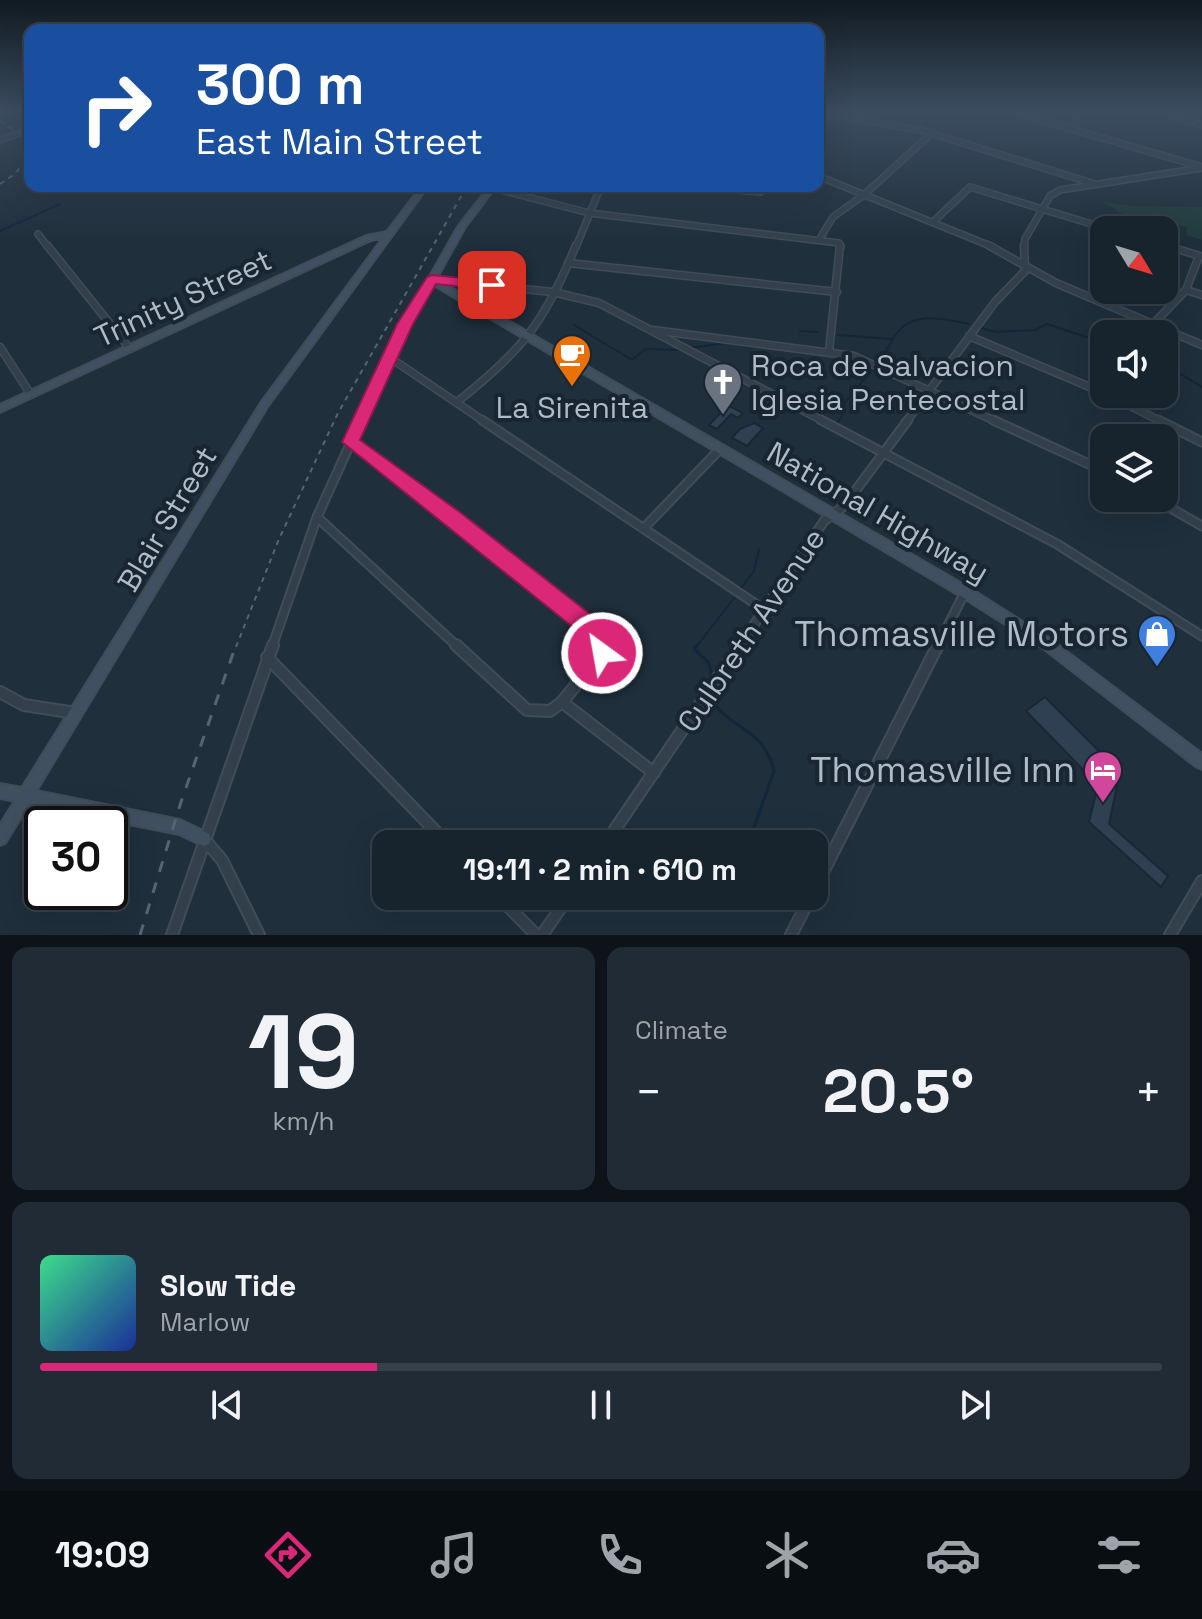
<!DOCTYPE html>
<html lang="en">
<head>
<meta charset="utf-8">
<style>
  :root { --surface:#17232d; --page:#202b35; --text:#f1f3f6; --muted:#9ea4aa; --line:#364049; --accent:#db2777 }
  body { margin:0; font-family:"Space Grotesk",sans-serif; background:var(--page); color:var(--text); height:100vh; display:flex; flex-direction:column; font-size:30px; white-space:nowrap }
  * { box-sizing:border-box; margin:0 }
  p { font-size:26px; color:var(--muted) }
  .icon { flex:none; width:44px; height:44px; fill:none; stroke:currentColor; stroke-width:2; stroke-linecap:round; stroke-linejoin:round }
  .map { position:relative; height:935px; overflow:hidden }
  .sheet { display:flex; flex-direction:column; gap:12px; padding:12px; background:#0d1319; flex:1 }
  .sheet>* { flex:none }
  .banner { position:absolute; left:24px; top:24px; width:800px; height:168px; border-radius:16px; box-shadow:0 8px 32px #0002,0 0 0 2px var(--line); background:#1a4fa0; color:#fff; overflow:hidden }
  .needle { width:52px; rotate:128deg }
  .buttons { position:absolute; left:1090px; top:216px; display:grid; gap:16px }
  .buttons a { display:grid; place-items:center; width:88px; height:88px; border-radius:16px; background:var(--surface); box-shadow:0 8px 32px #0002,0 0 0 2px var(--line); font-size:40px }
  .speed { position:absolute; left:24px; top:806px; display:flex; gap:16px; font-size:40px; font-weight:700; text-align:center }
  .speed>* { display:grid; place-content:center; width:104px; height:104px; border-radius:50%; background:var(--surface); box-shadow:0 8px 32px #0002,0 0 0 2px var(--line); line-height:1 }
  .speed .limit { border:4px solid #111; border-radius:12px; background:#fff; color:#111 }
  .pin { position:absolute; display:grid; place-items:center; width:68px; height:68px; color:#fff; margin:-34px; border-radius:16px; box-shadow:0 4px 12px #0006 }
  .me { position:absolute; width:88px; margin:-44px; rotate:328deg; stroke-linejoin:round; filter:drop-shadow(0 0 6px #0008) }
  .turn { display:flex; align-items:center; gap:28px; height:168px; padding:0 40px; font-size:36px }
  .turn .icon { width:104px; height:104px; stroke-width:2.5 }
  .turn b { display:block; font-size:56px; line-height:68px }
  .big { font-size:60px; font-weight:600; line-height:1.1 }
  .sheet .widget { flex:1; display:flex; flex-direction:column; justify-content:center; gap:12px; min-width:0; padding:0 28px; border-radius:16px; background:var(--page) }
  .sheet .dial { align-items:center; gap:0 }
  .dial b { font-size:104px; line-height:1 }
  .song { display:flex; align-items:center; gap:24px }
  .cover { width:96px; height:96px; border-radius:12px; background:linear-gradient(135deg,hsl(150 70% 55%),hsl(230 70% 35%)) }
  .played { height:8px; border-radius:4px; background:linear-gradient(90deg,var(--accent) 30%,var(--line) 30%) }
  .keys { display:flex; justify-content:space-around; direction:ltr }
  .heat { display:flex; justify-content:space-between; align-items:center; font-size:44px; direction:ltr }
  .sheet .tiles { flex:1; display:grid; gap:12px; grid-template-columns:1fr 1fr }
  .widget:last-child { grid-column:span 2 }
  .trip { position:absolute; left:372px; top:830px; width:456px; height:80px; border-radius:16px; background:var(--surface); box-shadow:0 8px 32px #0002,0 0 0 2px var(--line); font-weight:600; line-height:80px; text-align:center }
  .dock { display:flex; height:128px; justify-content:space-around; align-items:center; background:#090e12; color:var(--muted) }
  .dock .icon { width:56px; height:56px }
  .dock .current { color:var(--accent) }
  .dock b { font-size:36px; color:var(--text) }
  .map>svg:first-child { display:block }
  .green { fill:#213d3d }
  .lines { fill:none; stroke-linecap:round; stroke-linejoin:round }
  .stream-far1 { stroke:#12273a; stroke-width:2 }
  .stream { stroke:#12273a; stroke-width:3 }
  .building { fill:#2e4051; stroke:#1b2733; stroke-width:2 }
  .street-far3-casing { stroke:#404c58; stroke-width:8 }
  .street-far2-casing { stroke:#404c58; stroke-width:9 }
  .street-far1-casing { stroke:#404c58; stroke-width:11 }
  .street-casing { stroke:#404c58; stroke-width:14 }
  .secondary-casing { stroke:#404c58; stroke-width:4 }
  .street-far3 { stroke:#33404c; stroke-width:5 }
  .street-far2 { stroke:#33404c; stroke-width:6 }
  .street-far1 { stroke:#33404c; stroke-width:7 }
  .street { stroke:#33404c; stroke-width:10 }
  .secondary { fill:#415060; fill-rule:evenodd }
  .rail-far1 { stroke:#556574; stroke-width:2; stroke-dasharray:5 5; stroke-linecap:butt }
  .rail { stroke:#556574; stroke-width:3; stroke-dasharray:11 11; stroke-linecap:butt }
  .route { fill:#db2777; stroke:#8e194d; stroke-width:2 }
  .labels { text-anchor:middle; dominant-baseline:central; stroke-width:8; stroke-linejoin:round; paint-order:stroke }
  .street-label { font-size:30px; fill:#aebbc8; stroke:#192531 }
  .poi-label { font-size:30px; fill:#aebbc8; stroke:#192531; text-anchor:start }
  .near-poi-label { font-size:36px; fill:#aebbc8; stroke:#192531; text-anchor:end }
</style>
</head>
<body>
<div class="map">
<svg width="1202" height="935" viewBox="0 0 1202 935">
  <rect width="100%" height="100%" fill="#1f2f3c"/>
  <polygon class="green" points="1104,202 1131,206 1202,207 1202,240 1186,235 1187,227 1121,213"/>
  <g class="lines">
    <g class="stream-far1">
      <polyline points="0,231 60,204"/>
      <polyline points="574,325 632,360 645,349 679,350"/>
      <polyline points="981,328 996,332 1035,330 1047,324 1104,343"/>
      <polyline points="800,331 818,332"/>
      <polyline points="838,335 892,339"/>
      <polyline points="690,348 726,343"/>
      <path d="M879,362C886,353 890,343 896,334C914,310 944,319 969,324"/>
      <polyline points="1164,364 1202,387"/>
      <polyline points="837,423 842,416 843,405 873,369"/>
      <polyline points="741,588 754,571 759,549"/>
      <polyline points="696,647 735,597"/>
    </g>
    <g class="stream">
      <polyline points="697,645 694,649 709,663 712,678"/>
      <path d="M715,705C735,731 764,729 774,771L753,830L735,844"/>
      <polyline points="714,900 715,896"/>
    </g>
  </g>
  <g class="building">
    <polygon points="728,405 743,413 738,418 731,414 717,429 709,425"/>
    <polygon points="754,423 763,428 747,446 732,438 740,429"/>
    <polygon points="1045,697 1116,768 1112,774 1118,781 1109,824 1168,876 1161,887 1089,822 1098,785 1026,711"/>
  </g>
  <g class="lines">
    <g class="street-far3-casing">
      <g id="street-far3">
        <polyline points="1006,110 1202,167"/>
        <polyline points="1152,110 1202,125"/>
        <polyline points="818,112 924,131 1095,184"/>
        <polyline points="1069,128 1086,110"/>
        <polyline points="0,140 30,129"/>
        <polyline points="818,176 993,247"/>
        <polyline points="486,186 589,213 839,243 841,247"/>
        <polyline points="688,186 761,192 766,186"/>
        <polyline points="933,222 970,187 1111,230"/>
        <polyline points="38,234 48,247"/>
        <polyline points="819,240 833,217 865,194 932,133"/>
        <polyline points="1164,245 1171,247"/>
        <polyline points="576,247 601,186"/>
        <polyline points="1024,247 1025,239 1050,196 1060,190 1202,168"/>
      </g>
    </g>
    <g class="street-far2-casing">
      <g id="street-far2">
        <polyline points="47,245 130,349"/>
        <polyline points="988,245 1056,283 1202,345"/>
        <polyline points="1164,245 1200,256"/>
        <polyline points="568,263 837,292"/>
        <polyline points="1186,290 1202,295"/>
        <polyline points="1154,323 1186,290 1199,256"/>
        <polyline points="653,330 854,356 997,422"/>
        <polyline points="969,336 1104,393"/>
        <polyline points="0,347 31,395"/>
        <polyline points="829,352 840,245"/>
        <polyline points="389,357 485,422"/>
        <polyline points="1107,394 1162,422"/>
        <path d="M457,402C522,351 545,322 576,245"/>
        <polyline points="360,422 405,324 432,280 553,292 599,303 825,422"/>
        <polyline points="906,422 995,302 1025,271 1024,245"/>
      </g>
    </g>
    <g class="street-far1-casing">
      <g id="street-far1">
        <polyline points="482,420 766,611"/>
        <polyline points="821,420 1057,544 1202,636"/>
        <polyline points="993,420 1104,471"/>
        <polyline points="1158,420 1202,442"/>
        <polyline points="351,442 597,632 602,647"/>
        <polyline points="1153,498 1202,526"/>
        <polyline points="317,517 458,647"/>
        <polyline points="644,528 719,450"/>
        <polyline points="272,647 317,517 361,420"/>
        <polyline points="739,647 824,521 844,506 908,420"/>
        <polyline points="937,647 965,592"/>
      </g>
    </g>
    <g class="street-casing">
      <g id="street">
        <polyline points="456,645 527,710 550,711 562,702 602,653 602,645"/>
        <polyline points="267,657 448,844"/>
        <polyline points="0,692 24,705 76,713"/>
        <polyline points="562,702 654,773"/>
        <polyline points="204,839 222,860 259,935"/>
        <polyline points="605,844 740,645"/>
        <polyline points="814,890 938,645"/>
        <polyline points="498,896 536,935"/>
        <polyline points="172,935 273,645"/>
        <polyline points="542,935 569,896"/>
        <polyline points="791,935 811,896"/>
        <polyline points="1170,935 1202,881"/>
      </g>
    </g>
    <g class="secondary-casing">
      <g id="secondary">
        <polygon points="422,186 428,186 267,407 36,791 180,820 209,834 211,839 209,844 204,846 179,834 29,804 5,843 0,845 0,825 15,801 0,798 0,784 22,788 261,403 384,237 371,240 0,412 0,405 366,236 387,232"/>
        <polygon points="490,186 496,186 465,227 436,279 969,588 1051,640 1202,754 1202,769 1197,767 1043,648 961,596 429,282 428,280 458,227"/>
      </g>
    </g>
    <use href="#street-far3" class="street-far3"/>
    <use href="#street-far2" class="street-far2"/>
    <use href="#street-far1" class="street-far1"/>
    <use href="#street" class="street"/>
    <use href="#secondary" class="secondary"/>
    <g class="rail-far1">
      <polyline points="0,121 30,139"/>
      <polyline points="0,184 15,174 30,154"/>
      <polyline points="236,647 279,539 338,413 467,186"/>
    </g>
    <polyline class="rail" points="140,935 181,802 236,645"/>
  </g>
  <linearGradient id="sky" x2="0" y2="1"><stop stop-color="#111a21"/><stop offset="0.46" stop-color="#3c4d61"/><stop offset="1" stop-color="#3c4d61" stop-opacity="0"/></linearGradient>
  <rect width="1202" height="241" fill="url(#sky)"/>
  <polygon class="route" points="432,275 492,281 499,285 492,290 436,284 413,324 360,440 461,513 604,625 613,642 610,660 602,663 594,660 589,640 342,442 397,324 427,277"/>
  <defs>
    <g id="cafe-pin" transform="scale(2)"><path d="M0 17L-7.5 6A9.5 9.5 0 1 1 7.5 6Z" fill="#e8710a" stroke="#192531"/><path d="M-5.5-4.5H6V0H3Q3 3.5 0 3.5H-2.5Q-5.5 3.5-5.5 0ZM3-3.2v2h1.7v-2ZM-6 4.5H4V6H-6Z" fill="#fff"/></g>
    <g id="church-pin" transform="scale(2)"><path d="M0 17L-7.5 6A9.5 9.5 0 1 1 7.5 6Z" fill="#6b7280" stroke="#192531"/><path d="M-1.2-6h2.4v3.5h3.3v2.4h-3.3V6h-2.4V-.1h-3.3v-2.4h3.3Z" fill="#fff"/></g>
    <g id="shop-pin" transform="scale(2)"><path d="M0 17L-7.5 6A9.5 9.5 0 1 1 7.5 6Z" fill="#3f7fe0" stroke="#192531"/><path d="M-5-2.5h2.3a2.7 3.5 0 0 1 5.4 0H5L5.5 6h-11ZM-1.5-2.5h3a1.5 2.3 0 0 0-3 0Z" fill="#fff"/></g>
    <g id="hotel-pin" transform="scale(2)"><path d="M0 17L-7.5 6A9.5 9.5 0 1 1 7.5 6Z" fill="#d1479c" stroke="#192531"/><path d="M-6-4.5h1.5V1H6V5H4.5V3h-9V5H-6ZM-4 0a1.8 1.8 0 1 1 3.6 0ZM.5 0V-2.5h3Q6-2.5 6 0Z" fill="#fff"/></g>
  </defs>
  <g fill-rule="evenodd">
    <use href="#cafe-pin" x="572" y="354"/>
    <use href="#church-pin" x="723" y="382"/>
    <use href="#shop-pin" x="1157" y="634"/>
    <use href="#hotel-pin" x="1103" y="770"/>
  </g>
  <g class="labels">
    <g class="street-label">
      <text transform="translate(183 298) rotate(-25)">Trinity Street</text>
      <text transform="translate(878 512) rotate(30)">National Highway</text>
      <text transform="translate(167 519) rotate(-59)">Blair Street</text>
      <text transform="translate(751 630) rotate(-56)">Culbreth Avenue</text>
    </g>
    <g class="poi-label">
      <text x="751" y="365">Roca de Salvacion<tspan x="751" dy="34">Iglesia Pentecostal</tspan></text>
      <text x="572" y="407" text-anchor="middle">La Sirenita</text>
    </g>
    <g class="near-poi-label">
      <text x="1129" y="634">Thomasville Motors</text>
      <text x="1075" y="770">Thomasville Inn</text>
    </g>
  </g>
</svg>
<div class="buttons">
<a><svg class="needle" viewBox="-14 -14 28 28"><path d="M0-13l5 13h-10z" fill="#e53935"/><path d="M0 13l5-13h-10z" fill="#9ea4aa"/></svg></a>
<a><svg class="icon" aria-label="sound" viewBox="0 0 24 24"><path d="M4 9h4l5-4v14l-5-4H4zM17 9q2 3 0 6"/></svg></a>
<a><svg class="icon" aria-label="layers" viewBox="0 0 24 24"><path d="M12 4l9 5-9 5-9-5zM3 14l9 5 9-5"/></svg></a>
</div>
<div class="speed"><div class="limit">30</div></div>
<div class="pin" style="left:492px;top:285px;background:#d93025"><svg class="icon" aria-label="arrive" viewBox="0 0 24 24"><path d="M6 21V4h12l-3 4 3 4H6"/></svg></div>
<svg class="me" style="left:602px;top:653px" viewBox="-20 -20 40 40"><circle r="17" fill="#db2777" stroke="#fff" stroke-width="3"/><path d="M0-11L8 9 0 5-8 9z" fill="#fff"/></svg>
<div class="trip">19:11 · 2 min · 610 m</div>
<div class="banner">
<div class="turn"><svg class="icon" aria-label="right" viewBox="0 0 24 24"><path d="M7 20v-9h11M14 6l5 5-5 5"/></svg><div><b>300 m</b>East Main Street</div></div>
</div>
</div>
<section class="sheet">
<div class="tiles">
<div class="widget dial"><b>19</b><p>km/h</p></div>
<div class="widget"><p>Climate</p>
<div class="heat"><a>−</a><b class="big">20.5°</b><a>+</a></div>
</div>
<div class="widget">
<div class="song"><i class="cover"></i><div><b>Slow Tide</b><p>Marlow</p></div></div>
<div class="played"></div>
<div class="keys"><svg class="icon" aria-label="previous" viewBox="0 0 24 24"><path d="M18 5L8 12l10 7zM5 5v14"/></svg><svg class="icon" aria-label="pause" viewBox="0 0 24 24"><path d="M8 5v14M16 5v14"/></svg><svg class="icon" aria-label="next" viewBox="0 0 24 24"><path d="M6 5l10 7-10 7zM19 5v14"/></svg></div>
</div>
</div>
</section>
<nav class="dock">
<b>19:09</b>
<svg class="icon current" aria-label="directions" viewBox="0 0 24 24"><path d="M12 3l9 9-9 9-9-9zM9 14v-3h6M13 9l2 2-2 2"/></svg>
<svg class="icon" aria-label="music" viewBox="0 0 24 24"><path d="M9 18V5l10-2v13"/><circle cx="6" cy="18" r="3"/><circle cx="16" cy="16" r="3"/></svg>
<svg class="icon" aria-label="phone" viewBox="0 0 24 24"><path d="M5 4h4l2 5-3 2q2 4 5 5l2-3 5 2v4C11 20 4 13 5 4z"/></svg>
<svg class="icon" aria-label="climate" viewBox="0 0 24 24"><path d="M12 3v18M4 7l16 10M4 17L20 7"/></svg>
<svg class="icon" aria-label="car" viewBox="0 0 24 24"><path d="M5 17H2v-5l4-1 3-4h7l3 4 3 1v5h-3M9 17h6M6 11h13"/><circle cx="7" cy="17" r="2"/><circle cx="17" cy="17" r="2"/></svg>
<svg class="icon" aria-label="filters" viewBox="0 0 24 24"><path d="M4 7h16M4 17h16"/><circle cx="9" cy="7" r="2"/><circle cx="15" cy="17" r="2"/></svg>
</nav>
</body>
</html>
